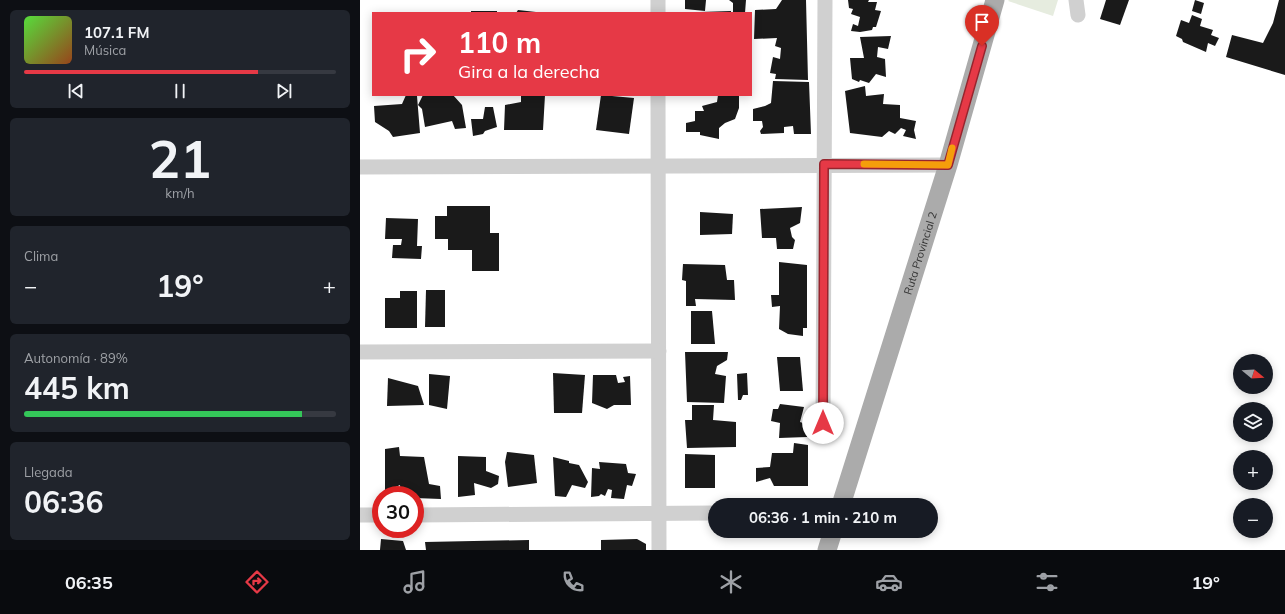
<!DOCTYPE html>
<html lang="es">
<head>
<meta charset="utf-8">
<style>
  :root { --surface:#171b24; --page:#20242c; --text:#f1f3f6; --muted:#9ea1a6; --line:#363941; --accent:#e63946 }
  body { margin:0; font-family:Mulish,sans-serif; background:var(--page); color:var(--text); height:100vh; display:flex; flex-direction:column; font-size:15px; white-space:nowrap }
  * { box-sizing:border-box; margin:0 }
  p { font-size:13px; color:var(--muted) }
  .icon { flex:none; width:22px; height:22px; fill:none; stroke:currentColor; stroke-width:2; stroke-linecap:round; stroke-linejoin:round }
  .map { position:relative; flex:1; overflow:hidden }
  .sheet { display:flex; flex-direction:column; gap:10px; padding:10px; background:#0d0f14; width:360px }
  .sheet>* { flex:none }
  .guide { position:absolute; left:12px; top:12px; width:380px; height:84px; border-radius:0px; box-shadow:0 2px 10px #0003; background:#e63946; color:#fff; overflow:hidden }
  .needle { width:26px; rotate:108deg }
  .buttons { position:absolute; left:873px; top:354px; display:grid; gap:8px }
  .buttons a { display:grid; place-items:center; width:40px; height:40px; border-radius:50%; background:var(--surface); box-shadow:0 2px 10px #0003; font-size:20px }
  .speed { position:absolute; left:12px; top:486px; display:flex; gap:8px; font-size:20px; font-weight:700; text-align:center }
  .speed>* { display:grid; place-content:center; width:52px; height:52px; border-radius:50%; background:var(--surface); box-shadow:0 2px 10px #0003; line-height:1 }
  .speed .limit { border:6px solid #d22; background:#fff; color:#111 }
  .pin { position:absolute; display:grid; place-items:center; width:34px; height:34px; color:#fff; margin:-41px -17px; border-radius:50% 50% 50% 0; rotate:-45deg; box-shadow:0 0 4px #0007 }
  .pin .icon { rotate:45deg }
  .me { position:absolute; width:44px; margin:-22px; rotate:0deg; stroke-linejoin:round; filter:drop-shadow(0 0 3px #0008) }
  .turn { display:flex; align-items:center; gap:14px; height:84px; padding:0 20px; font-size:18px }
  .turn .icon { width:52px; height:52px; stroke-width:2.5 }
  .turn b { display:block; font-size:28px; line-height:34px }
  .big { font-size:30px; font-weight:700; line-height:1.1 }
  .sheet .widget { flex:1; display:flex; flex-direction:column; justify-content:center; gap:6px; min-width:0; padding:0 14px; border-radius:6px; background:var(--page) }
  .sheet .dial { align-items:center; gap:0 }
  .dial b { font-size:52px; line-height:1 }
  .song { display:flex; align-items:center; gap:12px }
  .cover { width:48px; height:48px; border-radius:6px; background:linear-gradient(135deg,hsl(110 70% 55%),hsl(20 70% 35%)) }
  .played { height:4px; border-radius:2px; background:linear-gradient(90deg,var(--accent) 75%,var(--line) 75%) }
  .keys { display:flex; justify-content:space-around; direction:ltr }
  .heat { display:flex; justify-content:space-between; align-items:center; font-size:22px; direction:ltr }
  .charge { height:6px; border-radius:3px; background:linear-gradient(90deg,#34c759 89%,var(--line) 0) }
  .trip { position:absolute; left:348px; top:498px; width:230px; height:40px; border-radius:20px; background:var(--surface); box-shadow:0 2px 10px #0003; font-weight:700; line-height:40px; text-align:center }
  .tab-bar { display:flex; height:64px; justify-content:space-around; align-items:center; background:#090b0e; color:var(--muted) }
  .tab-bar .icon { width:28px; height:28px }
  .tab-bar .active { color:var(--accent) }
  .tab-bar b { font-size:18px; color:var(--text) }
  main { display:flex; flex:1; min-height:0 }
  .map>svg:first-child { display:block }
  .green { fill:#e6ecdf }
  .building { fill:#1a1a1a }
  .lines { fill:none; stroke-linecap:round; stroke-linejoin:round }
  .minor { stroke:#d0d0d0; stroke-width:15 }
  .major { stroke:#ababab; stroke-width:19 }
  .route-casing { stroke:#96252e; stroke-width:10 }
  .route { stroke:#e63946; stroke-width:7 }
  .slow { stroke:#f59e0b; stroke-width:7 }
  .labels { text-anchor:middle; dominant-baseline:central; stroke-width:4; stroke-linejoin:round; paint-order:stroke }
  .street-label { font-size:11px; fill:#333; stroke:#fff }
</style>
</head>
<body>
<main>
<section class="sheet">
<div class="widget">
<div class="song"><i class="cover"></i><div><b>107.1 FM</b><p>Música</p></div></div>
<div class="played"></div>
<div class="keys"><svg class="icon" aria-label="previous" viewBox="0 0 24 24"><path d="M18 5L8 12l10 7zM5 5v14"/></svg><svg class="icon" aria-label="pause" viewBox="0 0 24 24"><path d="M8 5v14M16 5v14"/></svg><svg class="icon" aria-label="next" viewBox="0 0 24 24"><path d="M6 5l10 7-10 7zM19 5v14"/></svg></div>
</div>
<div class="widget dial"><b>21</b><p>km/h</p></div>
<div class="widget"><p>Clima</p>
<div class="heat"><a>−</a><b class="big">19°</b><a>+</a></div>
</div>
<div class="widget"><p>Autonomía · 89%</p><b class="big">445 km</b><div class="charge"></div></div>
<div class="widget"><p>Llegada</p><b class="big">06:36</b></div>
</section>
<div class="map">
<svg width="925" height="550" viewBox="0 0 925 550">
  <rect width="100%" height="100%" fill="#fff"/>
  <polygon class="green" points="649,0 698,0 693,16 648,1"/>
  <g class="building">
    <polygon points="325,0 346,0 345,11 325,9"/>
    <polygon points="369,0 386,0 385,13 373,13 373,3"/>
    <polygon points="422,0 446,0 448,80 415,79 416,74 410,73 413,57 420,59 421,48 415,46 417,38 394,39 395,10 416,9"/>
    <polygon points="488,0 509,0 508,2 517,2 515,10 521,11 516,27 513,27 512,30 500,32 491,31 493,24 498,26 500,17 491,14 493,9 489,8"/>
    <polygon points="746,0 769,0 760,25 740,19"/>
    <polygon points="835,0 844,3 841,14 832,11"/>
    <polygon points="919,0 925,0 925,75 866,57 872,35 903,43 913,23"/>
    <polygon points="158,10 176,12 176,13 156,13"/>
    <rect x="111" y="11" width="26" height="2"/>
    <polygon points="371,11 371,13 340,13 340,12"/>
    <polygon points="832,15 842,19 840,26 853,30 851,35 859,38 855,46 848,43 846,52 823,42 822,39 816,36 821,20 829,23"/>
    <polygon points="531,36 528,49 518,47 517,57 525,59 526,77 516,74 509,83 500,80 499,82 492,79 490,58 504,58 500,37"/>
    <polygon points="413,81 449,82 451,134 434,134 433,126 424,127 424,133 401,134 400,131 403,127 402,121 393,121 393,109 405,106 411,103"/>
    <polygon points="505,86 506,96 524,94 523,104 540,105 540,118 556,121 554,130 556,139 543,136 546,130 541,128 535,134 529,131 522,137 490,133 485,91"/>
    <polygon points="46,95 57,96 60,133 33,137 29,131 15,122 14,106 42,104"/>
    <polygon points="63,95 93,95 102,105 106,128 95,129 92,121 65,127 62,109 58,105"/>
    <polygon points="161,95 185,95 183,130 144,130 145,105 161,102"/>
    <polygon points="241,95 274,98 269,134 236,130"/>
    <polygon points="358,95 379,95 379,108 375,119 365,123 359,128 359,139 340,135 340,132 326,132 326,123 335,121 335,111 344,111 342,106 357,102"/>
    <polygon points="125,107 133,107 137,127 125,131 123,134 113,136 111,119 123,119"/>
    <polygon points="87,206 130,206 130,233 139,233 139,271 112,271 112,250 88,250 88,239 75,239 75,216 87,216"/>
    <polygon points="442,207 440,223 430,228 432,237 435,240 433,249 417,249 416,238 402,238 400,209"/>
    <polygon points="340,212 373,214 372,234 340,235"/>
    <polygon points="26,218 58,219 57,246 62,246 61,259 32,258 33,245 41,245 42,239 25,239"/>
    <polygon points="419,262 447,265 447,328 443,328 443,336 428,334 419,329 420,306 412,307 411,295 419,295"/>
    <polygon points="323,264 365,265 367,280 374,280 375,300 335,299 336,306 326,306 326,281 322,280"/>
    <polygon points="66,290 85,290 85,327 65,327"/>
    <polygon points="40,291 57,291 57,328 25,328 25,298 40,298"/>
    <polygon points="331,311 352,311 355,344 331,344"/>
    <polygon points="325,352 368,352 367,360 357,366 355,374 366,376 364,403 327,402"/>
    <polygon points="417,357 440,357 443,391 420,391"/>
    <polygon points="193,373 225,375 222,413 194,413"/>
    <polygon points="387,373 388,395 383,395 381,400 378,400 377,374"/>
    <polygon points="69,374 90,376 87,409 69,405"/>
    <polygon points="233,375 256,375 258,383 265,382 263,377 270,376 271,405 254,405 247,409 232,403"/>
    <polygon points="28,378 58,386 64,405 27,406"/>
    <polygon points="420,404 444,407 440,422 449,425 447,437 419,438 420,423 411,421 413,409 418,409"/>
    <polygon points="332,405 354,405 353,420 376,422 376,447 327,448 325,420 332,420"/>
    <polygon points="434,443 448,445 448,486 414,486 410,478 396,482 396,468 410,467 412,453 433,453"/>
    <polygon points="39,447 40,456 64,457 69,484 80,486 81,499 55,498 55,495 41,495 40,485 25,492 25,449"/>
    <polygon points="147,452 174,455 177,483 148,487 145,462"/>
    <polygon points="325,454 355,455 355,488 325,488"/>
    <polygon points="98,456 126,457 126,471 139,476 138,484 131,488 114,483 115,495 98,497"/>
    <polygon points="193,457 209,461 209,463 219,465 228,482 225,488 212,485 206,497 195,496"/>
    <polygon points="239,462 266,464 268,473 276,474 272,486 267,485 264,499 251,498 252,490 248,489 245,496 241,494 239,496 231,497 232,468 240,469"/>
    <polygon points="21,539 43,541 46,550 20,550"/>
    <polygon points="277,539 286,544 286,550 241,550 241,540"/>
    <polygon points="169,540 169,550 66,550 65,542"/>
  </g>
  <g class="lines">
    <g class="minor">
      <polyline points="716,0 718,15"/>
      <polyline points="298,13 298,0"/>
      <polyline points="298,95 299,550"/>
      <polyline points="0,167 588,165"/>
      <polyline points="0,352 299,351"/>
      <polyline points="463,423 465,0"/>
      <polyline points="0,515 21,515"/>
      <polyline points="55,515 355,513"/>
    </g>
    <g class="major">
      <path id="s1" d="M481,505L588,165L635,0"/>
      <polyline points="467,550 473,531"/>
    </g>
  </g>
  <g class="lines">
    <g class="route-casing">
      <polyline id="route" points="463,423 464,164 588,165 622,46"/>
    </g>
    <use href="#route" class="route"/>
    <polyline class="slow" points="504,164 588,165 592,148"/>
  </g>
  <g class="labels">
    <g class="street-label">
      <text stroke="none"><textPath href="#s1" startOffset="264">Ruta Provincial 2</textPath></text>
    </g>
  </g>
</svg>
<div class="buttons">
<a><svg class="needle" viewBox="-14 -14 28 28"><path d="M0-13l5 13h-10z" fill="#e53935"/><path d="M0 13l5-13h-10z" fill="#9ea1a6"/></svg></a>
<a><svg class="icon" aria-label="layers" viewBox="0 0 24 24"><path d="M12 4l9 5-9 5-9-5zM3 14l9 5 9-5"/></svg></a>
<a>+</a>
<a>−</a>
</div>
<div class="speed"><div class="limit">30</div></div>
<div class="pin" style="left:622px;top:46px;background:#d93025"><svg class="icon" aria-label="arrive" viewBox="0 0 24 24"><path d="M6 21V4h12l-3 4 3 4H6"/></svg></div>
<svg class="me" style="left:463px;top:423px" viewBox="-20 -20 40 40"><circle r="19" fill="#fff"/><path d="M0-13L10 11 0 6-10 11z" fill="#e63946"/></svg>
<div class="trip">06:36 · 1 min · 210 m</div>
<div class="guide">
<div class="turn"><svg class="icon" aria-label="right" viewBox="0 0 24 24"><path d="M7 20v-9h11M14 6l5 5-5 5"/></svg><div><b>110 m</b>Gira a la derecha</div></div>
</div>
</div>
</main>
<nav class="tab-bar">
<b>06:35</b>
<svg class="icon active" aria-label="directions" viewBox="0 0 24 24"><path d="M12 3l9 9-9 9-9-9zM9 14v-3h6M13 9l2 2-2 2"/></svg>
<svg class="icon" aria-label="music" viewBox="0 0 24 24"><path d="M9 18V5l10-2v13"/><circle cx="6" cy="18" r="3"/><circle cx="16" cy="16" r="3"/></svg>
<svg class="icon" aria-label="phone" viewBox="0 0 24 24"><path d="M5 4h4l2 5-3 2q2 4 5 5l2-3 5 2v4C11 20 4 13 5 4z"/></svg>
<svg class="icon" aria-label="climate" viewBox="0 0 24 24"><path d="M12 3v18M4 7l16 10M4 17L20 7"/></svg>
<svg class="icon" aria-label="car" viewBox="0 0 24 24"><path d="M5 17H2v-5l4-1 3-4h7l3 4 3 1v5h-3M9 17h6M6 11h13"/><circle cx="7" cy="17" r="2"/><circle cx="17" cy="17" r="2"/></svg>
<svg class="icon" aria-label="filters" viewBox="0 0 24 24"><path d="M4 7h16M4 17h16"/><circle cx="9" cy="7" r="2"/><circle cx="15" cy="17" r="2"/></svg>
<b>19°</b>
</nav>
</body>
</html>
